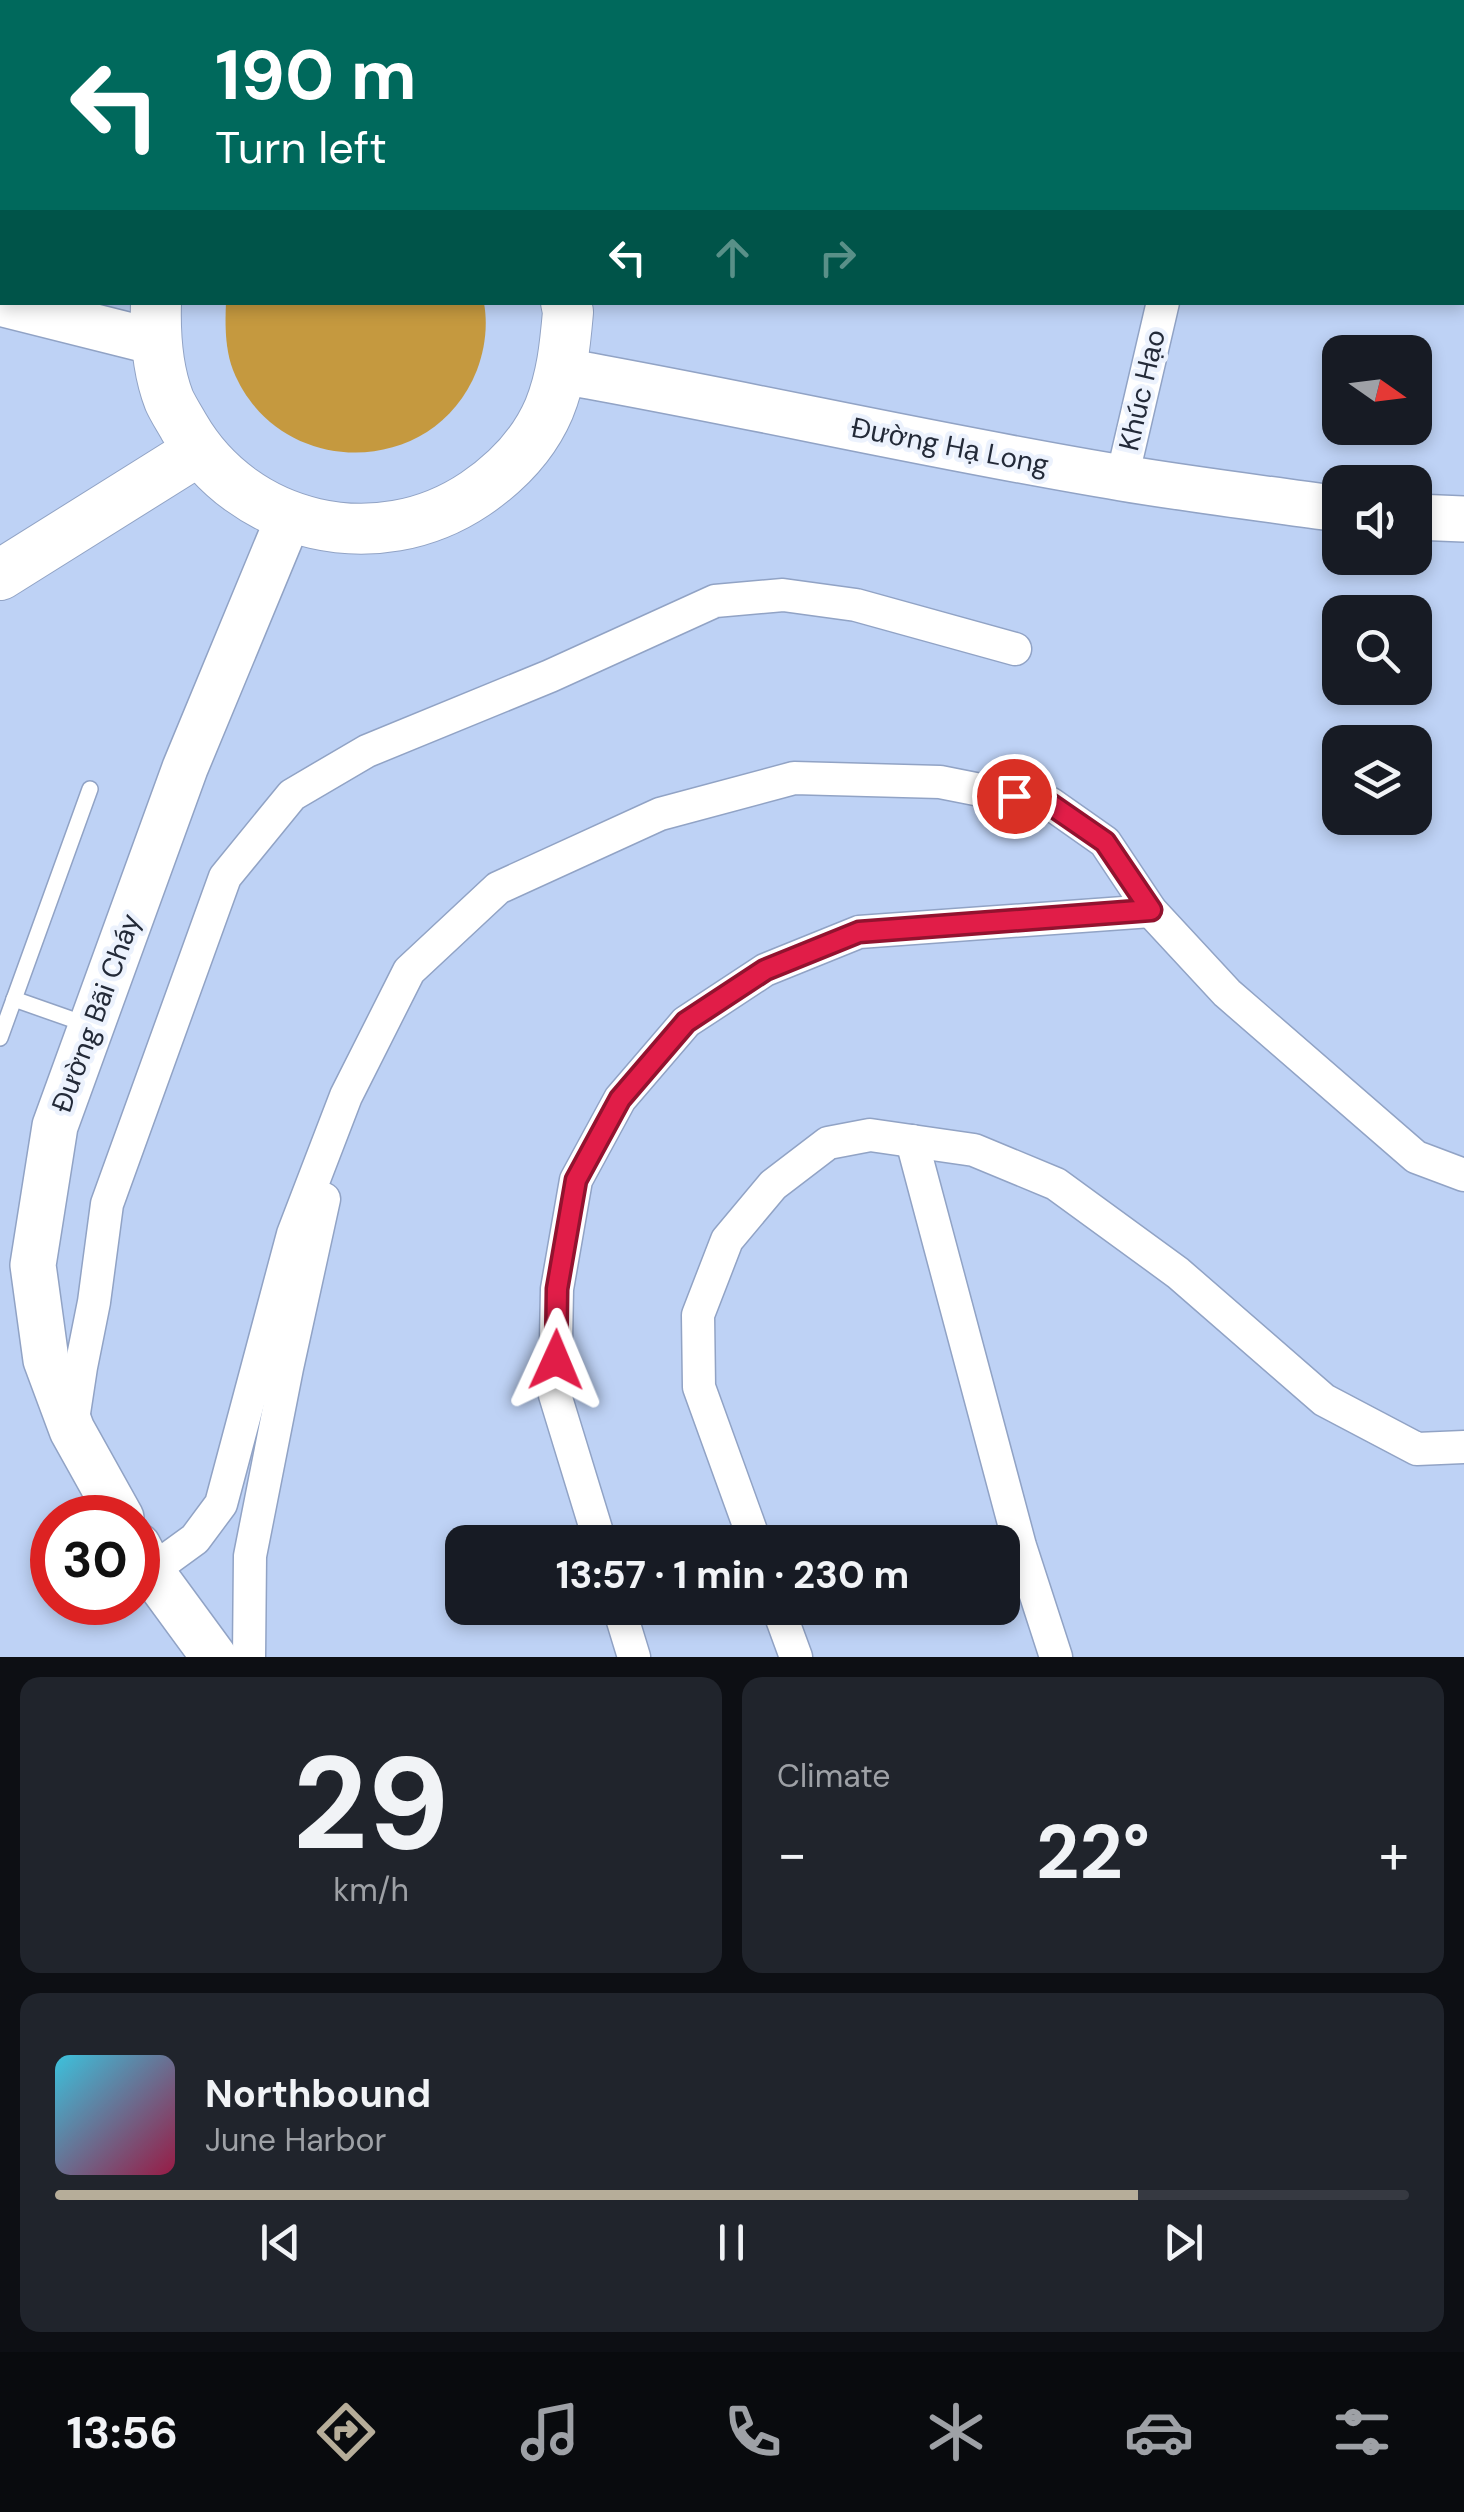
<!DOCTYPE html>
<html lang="en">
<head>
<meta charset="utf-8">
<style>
  :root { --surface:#171b24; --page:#20242c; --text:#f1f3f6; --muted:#9ea1a6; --line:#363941; --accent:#b6ad99 }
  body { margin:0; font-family:"DM Sans",sans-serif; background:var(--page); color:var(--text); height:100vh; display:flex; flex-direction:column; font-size:38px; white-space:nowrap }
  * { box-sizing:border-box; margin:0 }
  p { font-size:32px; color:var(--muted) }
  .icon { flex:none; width:55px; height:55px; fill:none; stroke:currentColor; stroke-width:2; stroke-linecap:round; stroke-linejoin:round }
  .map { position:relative; height:1657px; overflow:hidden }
  .details { display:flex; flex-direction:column; gap:20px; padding:20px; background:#0d0f14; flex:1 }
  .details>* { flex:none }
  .top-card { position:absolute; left:0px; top:0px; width:1465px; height:305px; box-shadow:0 5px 15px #0003; background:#00695c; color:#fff; overflow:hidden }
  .needle { width:65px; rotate:104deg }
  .buttons { position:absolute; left:1322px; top:335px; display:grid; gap:20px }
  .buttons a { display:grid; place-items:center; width:110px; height:110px; border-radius:20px; background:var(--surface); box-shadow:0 5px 15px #0003; font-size:50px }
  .speed { position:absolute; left:30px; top:1495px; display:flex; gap:20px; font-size:50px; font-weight:700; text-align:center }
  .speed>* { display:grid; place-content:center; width:130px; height:130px; border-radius:50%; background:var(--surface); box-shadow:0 5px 15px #0003; line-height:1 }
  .speed .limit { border:15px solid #d22; background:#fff; color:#111 }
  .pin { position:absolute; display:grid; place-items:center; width:85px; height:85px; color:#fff; margin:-42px; border:5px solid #fff; border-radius:50%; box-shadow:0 2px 10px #0007 }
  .me { position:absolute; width:110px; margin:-55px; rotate:1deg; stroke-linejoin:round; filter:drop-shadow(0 0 8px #0008) }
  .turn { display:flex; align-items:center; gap:35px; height:210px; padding:0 50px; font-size:45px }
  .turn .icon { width:130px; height:130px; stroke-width:2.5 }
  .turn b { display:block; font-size:70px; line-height:85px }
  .lanes { display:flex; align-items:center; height:95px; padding:0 50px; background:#0003; justify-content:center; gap:50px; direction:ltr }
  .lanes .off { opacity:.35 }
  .big { font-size:75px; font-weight:700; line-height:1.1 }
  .details .widget { flex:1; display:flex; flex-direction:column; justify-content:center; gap:15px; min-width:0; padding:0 35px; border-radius:20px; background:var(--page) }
  .details .dial { align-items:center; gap:0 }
  .dial b { font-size:130px; line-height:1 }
  .song { display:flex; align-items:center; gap:30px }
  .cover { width:120px; height:120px; border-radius:15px; background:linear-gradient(135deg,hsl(190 70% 55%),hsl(340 70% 35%)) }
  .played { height:10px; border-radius:5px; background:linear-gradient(90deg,var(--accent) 80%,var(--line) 80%) }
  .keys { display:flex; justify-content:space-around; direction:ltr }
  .heat { display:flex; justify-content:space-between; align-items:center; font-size:55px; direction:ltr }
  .details .tiles { flex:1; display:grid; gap:20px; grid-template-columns:1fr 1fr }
  .widget:last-child { grid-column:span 2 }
  .trip { position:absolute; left:445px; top:1525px; width:575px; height:100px; border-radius:20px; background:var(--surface); box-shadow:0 5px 15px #0003; font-weight:700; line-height:100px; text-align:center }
  .menu { display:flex; height:160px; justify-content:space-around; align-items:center; background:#090b0e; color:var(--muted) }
  .menu .icon { width:70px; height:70px }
  .menu .on { color:var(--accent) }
  .menu b { font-size:45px; color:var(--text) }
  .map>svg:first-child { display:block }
  .green { fill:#c5993f }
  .building { fill:#82a9f3; stroke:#586988; stroke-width:2.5 }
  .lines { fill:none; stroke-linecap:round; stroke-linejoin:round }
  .lane-casing { stroke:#91a3c5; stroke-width:18 }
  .street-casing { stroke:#91a3c5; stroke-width:35 }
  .secondary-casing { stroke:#91a3c5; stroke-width:48 }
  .primary-casing { stroke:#91a3c5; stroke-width:52 }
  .lane { stroke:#fff; stroke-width:15 }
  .street { stroke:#fff; stroke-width:32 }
  .secondary { stroke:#fff; stroke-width:45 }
  .primary { stroke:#fff; stroke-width:50 }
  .route-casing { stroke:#92132f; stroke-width:25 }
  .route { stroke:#e11d48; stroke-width:18 }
  .labels { text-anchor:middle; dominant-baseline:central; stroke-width:9; stroke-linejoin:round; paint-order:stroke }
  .street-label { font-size:28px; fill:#232a38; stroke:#ecf2fd }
</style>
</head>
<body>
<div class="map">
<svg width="1464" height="1657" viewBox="0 0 1464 1657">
  <rect width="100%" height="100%" fill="#bed2f5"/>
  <path class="green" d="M226,302L484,303C488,325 485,349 477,370C434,480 277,480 233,370C225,349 225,325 226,302Z"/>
  <polygon class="building" points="0,71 2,72 2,236 0,235"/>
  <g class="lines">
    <g class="lane-casing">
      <g id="lane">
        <polyline points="14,999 88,1025"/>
        <polyline points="0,1038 90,789"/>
      </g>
    </g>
    <g class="street-casing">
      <g id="street">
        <polyline points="478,0 487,2"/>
        <polyline points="1095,0 1096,2"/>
        <polyline points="105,2 105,0"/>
        <polyline points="220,2 236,0"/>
        <polyline points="586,2 594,0"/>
        <polyline points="0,12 2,13"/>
        <polyline points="1462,158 1464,157"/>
        <polyline points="1122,478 1163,302"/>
        <polyline points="912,1141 1020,1546 1056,1657"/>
        <polyline points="72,1426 81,1367 94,1302 107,1204 225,877 292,795 367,751 550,676 715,601 783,595 856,605 1015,649"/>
        <polyline points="600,1542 555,1395 557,1289 576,1180 620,1099 686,1022 765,970 859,932 1151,911"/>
        <polyline points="755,1542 699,1387 698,1315 727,1240 773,1185 828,1143 870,1135 974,1150 1056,1184 1178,1273 1324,1400 1417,1449 1464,1447"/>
        <polyline points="151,1571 195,1539 221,1504 293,1234 346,1096 409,971 498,888 660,814 794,778 940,782 1051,804 1105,842 1151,911 1227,993 1416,1157 1464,1175"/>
        <polyline points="619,1608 634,1657"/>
        <polyline points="778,1608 796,1657"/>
        <polyline points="249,1657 250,1556 287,1368 324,1199"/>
      </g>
    </g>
    <g class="secondary-casing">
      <g id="secondary">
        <polyline points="0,303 155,342"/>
        <path d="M562,371C749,404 934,447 1122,478C1194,490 1267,499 1340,509"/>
        <polyline points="1415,517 1464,519"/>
        <polyline points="121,1518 72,1430 46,1360 33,1265 55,1126 185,768 289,517"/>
        <polyline points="138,1546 151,1571 214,1657"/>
      </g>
    </g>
    <g class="primary-casing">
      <g id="primary">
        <polyline points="858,2 862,0"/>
        <polyline points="1009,2 1014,0"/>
        <path d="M156,302C155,335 157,369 169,400C173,409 179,418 184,427C243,529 377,560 475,494C506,473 534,444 549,409C562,377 565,346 568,312L566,302"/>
        <polyline points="0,575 198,451"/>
      </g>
    </g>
    <use href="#lane" class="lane"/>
    <use href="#street" class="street"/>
    <use href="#secondary" class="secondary"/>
    <use href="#primary" class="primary"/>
  </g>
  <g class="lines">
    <g class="route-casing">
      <polyline id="route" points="556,1360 557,1289 576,1180 620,1099 686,1022 765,970 859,932 1151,910 1105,842 1050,804 1014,796"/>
    </g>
    <use href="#route" class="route"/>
  </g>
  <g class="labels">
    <g class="street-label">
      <text transform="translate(1142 390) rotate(-77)">Khúc Hạo</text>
      <text transform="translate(950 446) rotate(11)">Đường Hạ Long</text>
      <text transform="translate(96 1013) rotate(-70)">Đường Bãi Cháy</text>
    </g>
  </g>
</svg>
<div class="buttons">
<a><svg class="needle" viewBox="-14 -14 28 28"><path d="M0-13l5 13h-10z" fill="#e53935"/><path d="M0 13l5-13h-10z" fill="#9ea1a6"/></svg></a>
<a><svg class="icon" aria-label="sound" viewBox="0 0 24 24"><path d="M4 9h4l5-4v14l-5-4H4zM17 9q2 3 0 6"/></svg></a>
<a><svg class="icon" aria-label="search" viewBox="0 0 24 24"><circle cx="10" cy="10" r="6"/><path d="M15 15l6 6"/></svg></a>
<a><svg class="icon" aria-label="layers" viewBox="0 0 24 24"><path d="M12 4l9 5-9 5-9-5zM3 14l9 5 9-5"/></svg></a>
</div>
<div class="speed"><div class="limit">30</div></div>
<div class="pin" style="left:1014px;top:796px;background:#d93025"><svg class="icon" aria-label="arrive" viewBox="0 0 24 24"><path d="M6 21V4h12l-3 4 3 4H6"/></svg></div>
<svg class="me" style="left:556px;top:1360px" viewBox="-20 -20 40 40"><path d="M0-17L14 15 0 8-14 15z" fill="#e11d48" stroke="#fff" stroke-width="4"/></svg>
<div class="trip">13:57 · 1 min · 230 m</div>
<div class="top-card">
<div class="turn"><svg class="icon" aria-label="left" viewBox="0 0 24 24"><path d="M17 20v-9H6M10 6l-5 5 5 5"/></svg><div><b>190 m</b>Turn left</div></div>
<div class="lanes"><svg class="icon" aria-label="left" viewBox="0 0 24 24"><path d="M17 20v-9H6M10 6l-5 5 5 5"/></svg><svg class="icon off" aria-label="ahead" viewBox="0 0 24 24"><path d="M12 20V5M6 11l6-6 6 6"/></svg><svg class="icon off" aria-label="right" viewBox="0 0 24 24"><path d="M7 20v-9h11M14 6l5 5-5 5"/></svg></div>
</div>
</div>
<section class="details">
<div class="tiles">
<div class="widget dial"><b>29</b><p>km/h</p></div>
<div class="widget"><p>Climate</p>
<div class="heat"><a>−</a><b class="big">22°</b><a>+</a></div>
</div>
<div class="widget">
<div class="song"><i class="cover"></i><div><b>Northbound</b><p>June Harbor</p></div></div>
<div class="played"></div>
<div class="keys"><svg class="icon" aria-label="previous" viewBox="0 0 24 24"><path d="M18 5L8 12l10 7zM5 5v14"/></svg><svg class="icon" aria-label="pause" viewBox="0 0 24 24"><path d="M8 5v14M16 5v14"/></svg><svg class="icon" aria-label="next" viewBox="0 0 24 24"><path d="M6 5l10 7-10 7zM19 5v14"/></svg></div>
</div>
</div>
</section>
<nav class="menu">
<b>13:56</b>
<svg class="icon on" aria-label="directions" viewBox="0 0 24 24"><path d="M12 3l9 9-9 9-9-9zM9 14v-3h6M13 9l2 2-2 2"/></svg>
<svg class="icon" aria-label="music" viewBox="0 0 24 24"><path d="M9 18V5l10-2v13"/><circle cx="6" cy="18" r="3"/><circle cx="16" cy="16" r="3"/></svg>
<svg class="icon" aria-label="phone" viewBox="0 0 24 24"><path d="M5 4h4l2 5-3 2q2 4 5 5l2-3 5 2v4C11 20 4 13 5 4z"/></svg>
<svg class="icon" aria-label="climate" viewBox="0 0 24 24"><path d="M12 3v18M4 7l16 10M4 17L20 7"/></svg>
<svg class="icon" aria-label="car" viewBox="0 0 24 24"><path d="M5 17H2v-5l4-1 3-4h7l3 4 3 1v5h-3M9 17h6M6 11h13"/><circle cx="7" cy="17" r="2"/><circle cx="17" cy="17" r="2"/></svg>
<svg class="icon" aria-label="filters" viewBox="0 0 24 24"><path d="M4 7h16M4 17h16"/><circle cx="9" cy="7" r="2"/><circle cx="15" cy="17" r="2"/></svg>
</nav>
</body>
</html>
